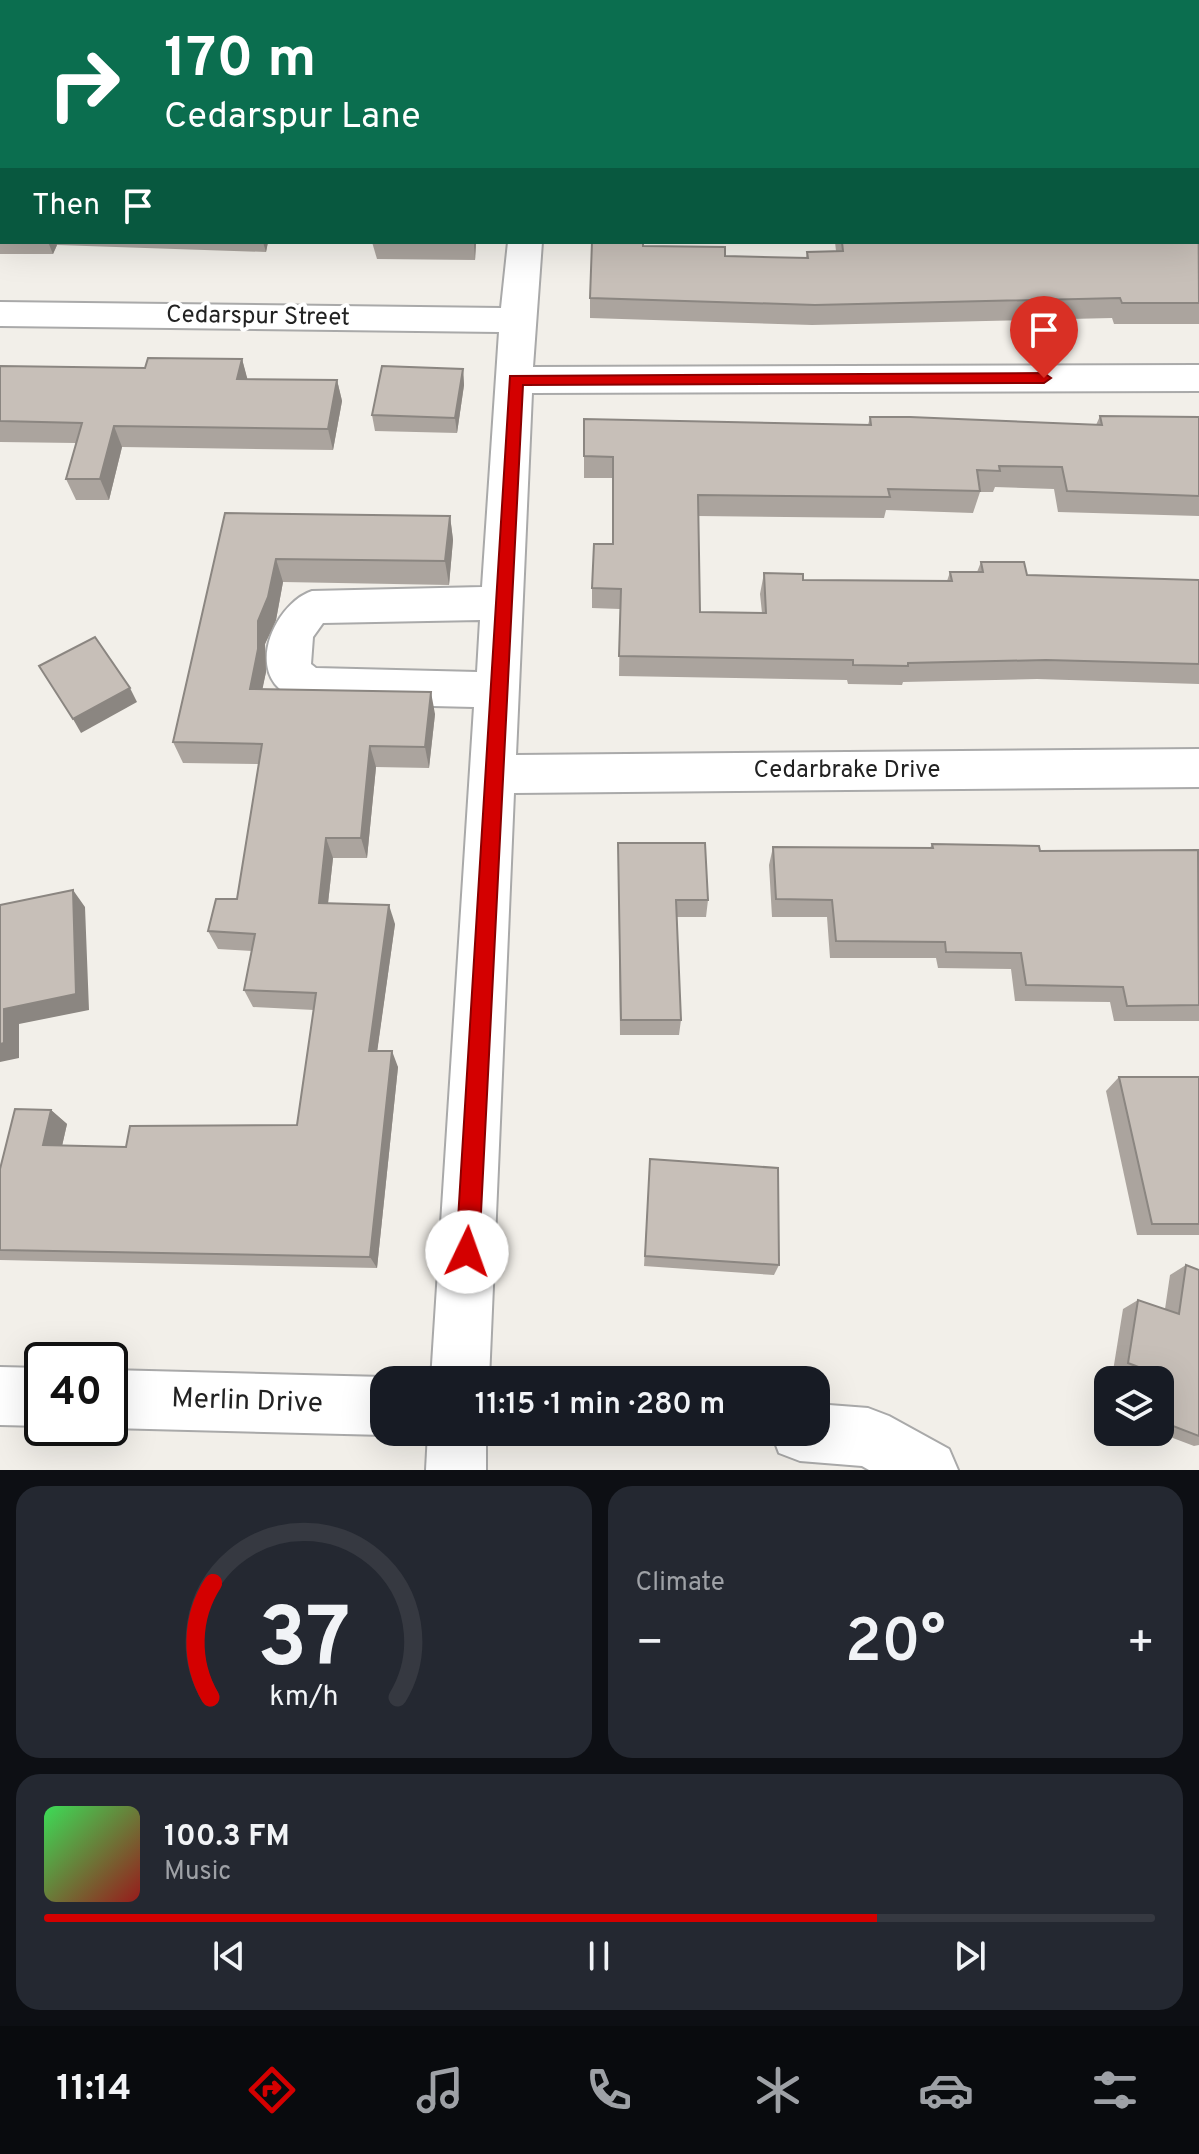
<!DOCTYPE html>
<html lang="en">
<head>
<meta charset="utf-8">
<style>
  :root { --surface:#171b24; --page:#242831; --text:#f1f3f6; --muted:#9ea1a6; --line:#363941; --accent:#d40000 }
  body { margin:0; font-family:Overpass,sans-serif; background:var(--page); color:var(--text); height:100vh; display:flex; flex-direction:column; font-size:30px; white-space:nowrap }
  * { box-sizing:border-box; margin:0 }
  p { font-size:26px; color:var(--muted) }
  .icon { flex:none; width:44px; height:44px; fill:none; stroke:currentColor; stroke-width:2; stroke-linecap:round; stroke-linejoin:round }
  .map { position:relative; height:1470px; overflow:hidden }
  .side { display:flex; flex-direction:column; gap:16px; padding:16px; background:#0d0f14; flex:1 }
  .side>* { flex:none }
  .guide { position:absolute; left:0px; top:0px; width:1200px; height:244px; box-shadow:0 8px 32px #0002; background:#0b6e4f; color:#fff; overflow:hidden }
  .controls { position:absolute; left:1094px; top:1366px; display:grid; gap:16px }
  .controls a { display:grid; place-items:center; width:80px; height:80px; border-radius:16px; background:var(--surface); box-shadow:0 8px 32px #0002; font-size:40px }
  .speed { position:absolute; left:24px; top:1342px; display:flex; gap:16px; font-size:40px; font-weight:700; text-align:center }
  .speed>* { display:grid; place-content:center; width:104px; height:104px; border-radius:50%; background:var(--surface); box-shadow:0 8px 32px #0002; line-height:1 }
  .speed .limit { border:4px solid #111; border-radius:12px; background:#fff; color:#111 }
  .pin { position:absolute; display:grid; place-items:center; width:68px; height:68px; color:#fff; margin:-82px -34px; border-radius:50% 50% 50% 0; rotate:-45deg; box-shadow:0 0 8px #0007 }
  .pin .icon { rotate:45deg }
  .me { position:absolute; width:88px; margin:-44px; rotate:3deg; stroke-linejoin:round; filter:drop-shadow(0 0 6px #0008) }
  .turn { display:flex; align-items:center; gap:28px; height:168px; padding:0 32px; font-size:36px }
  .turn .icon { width:104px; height:104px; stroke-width:2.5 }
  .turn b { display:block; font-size:56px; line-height:68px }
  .then { display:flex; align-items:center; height:76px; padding:0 32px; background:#0003; gap:16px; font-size:30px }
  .big { font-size:60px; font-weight:600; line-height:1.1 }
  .side .widget { flex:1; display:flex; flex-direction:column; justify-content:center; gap:12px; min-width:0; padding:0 28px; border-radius:24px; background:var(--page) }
  .side .dial { align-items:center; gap:0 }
  .dial svg { height:208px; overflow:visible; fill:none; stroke:var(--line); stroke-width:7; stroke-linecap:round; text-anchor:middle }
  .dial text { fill:var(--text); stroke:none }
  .song { display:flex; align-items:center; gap:24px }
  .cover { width:96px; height:96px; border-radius:12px; background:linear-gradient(135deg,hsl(130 70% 55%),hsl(0 70% 35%)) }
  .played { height:8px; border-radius:4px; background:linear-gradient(90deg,var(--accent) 75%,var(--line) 75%) }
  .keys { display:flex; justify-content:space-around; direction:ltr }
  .heat { display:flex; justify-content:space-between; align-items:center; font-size:44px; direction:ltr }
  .side .tiles { flex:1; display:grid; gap:16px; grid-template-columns:1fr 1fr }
  .widget:last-child { grid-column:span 2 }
  .trip { position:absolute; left:370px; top:1366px; width:460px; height:80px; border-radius:24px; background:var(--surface); box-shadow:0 8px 32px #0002; font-weight:600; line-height:80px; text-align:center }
  .tab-bar { display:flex; height:128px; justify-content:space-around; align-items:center; background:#090b0e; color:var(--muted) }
  .tab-bar .icon { width:56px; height:56px }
  .tab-bar .current { color:var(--accent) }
  .tab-bar b { font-size:36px; color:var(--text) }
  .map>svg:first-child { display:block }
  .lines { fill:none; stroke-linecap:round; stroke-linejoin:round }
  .minor-casing { stroke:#a9a9a9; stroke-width:4 }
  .minor { fill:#fff; fill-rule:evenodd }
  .wall { fill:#aba49e }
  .shaded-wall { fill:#8b8681 }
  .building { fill:#c7bfb8; stroke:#8b8681; stroke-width:2 }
  .route { fill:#d40000; stroke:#8a0000; stroke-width:2 }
  .labels { text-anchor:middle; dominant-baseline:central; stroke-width:8; stroke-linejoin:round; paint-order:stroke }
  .street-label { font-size:24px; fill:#222; stroke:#fff }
  .near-street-label { font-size:28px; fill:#222; stroke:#fff }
</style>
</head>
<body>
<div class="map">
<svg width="1199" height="1470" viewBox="0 0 1199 1470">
  <rect width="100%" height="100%" fill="#f2efe9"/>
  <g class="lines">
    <g class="minor-casing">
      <g id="minor">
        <rect x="524" y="0" width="28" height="2"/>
        <rect x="0" y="18" width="2" height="18"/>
        <rect x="1198" y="100" width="1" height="18"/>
        <path d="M508,242H542L533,367L1199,365V391L532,393L516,755L1199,749V787L514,793L489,1380H431L474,707L308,703C297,699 283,694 275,684C252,654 281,601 312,591L482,587L499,332L0,326V302L501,308ZM480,620L477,672L316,668L311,664L313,637L323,623Z"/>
        <polygon points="0,1367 42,1368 42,1426 0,1425"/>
        <polygon points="110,1370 384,1377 391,1380 384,1380 384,1432 391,1432 384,1435 110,1428"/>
        <polygon points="816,1404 868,1408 889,1416 949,1449 958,1470 869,1470 862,1466 800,1461 779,1453 771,1432 816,1432"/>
        <polygon points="428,1432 486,1432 486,1470 426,1470"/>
      </g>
    </g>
    <use href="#minor" class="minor"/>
  </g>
  <g class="wall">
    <polygon points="923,0 1199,0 1199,68 1198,2 923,2"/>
    <rect x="0" y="54" width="2" height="54"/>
    <polygon points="1199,133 1199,324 1114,324 1112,318 812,325 590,318 590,298 643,246 725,256 806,258 807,252 836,251 835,242 1198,242"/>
    <polygon points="0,163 2,163 2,242 268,242 266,252 57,245 53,254 0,254"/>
    <polygon points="372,242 476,242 475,260 377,259"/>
    <polygon points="242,359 247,379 337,380 342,401 333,450 122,447 109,500 76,500 66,479 76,443 0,442 0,366 145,368"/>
    <polygon points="463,369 464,385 457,433 375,431 372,415"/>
    <polygon points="1100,416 1199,417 1199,516 1058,512 1054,489 995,487 993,492 980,492 973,513 886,510 884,518 698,516 700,612 762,613 760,594 764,573 803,580 947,581 950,572 977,572 981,562 1027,575 1199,580 1199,684 1037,679 903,682 902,685 848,684 847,680 619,676 620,609 592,608 592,588 613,544 613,478 584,478 584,419 868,425 870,417 1096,425"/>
    <polygon points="225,513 450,516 453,540 449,585 283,582 276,620 265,644 266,672 262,689 435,714 429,768 376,767 367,858 333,858 328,903 395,924 377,1051 398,1067 377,1268 0,1260 0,1250 51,1110 67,1124 62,1146 126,1147 297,1125 314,1010 253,1007 244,990 252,951 218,949 208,931 237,899 259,764 183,763 173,742"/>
    <polygon points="618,843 708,900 706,917 677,917 681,1020 679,1035 620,1035"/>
    <polygon points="932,844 1040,851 1199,852 1199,1021 1114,1021 1110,1002 1015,1001 1011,969 938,968 936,958 830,958 827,917 772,917 769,865 773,847 930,848"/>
    <polygon points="1119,1077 1199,1077 1199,1235 1137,1235 1106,1091"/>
    <polygon points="650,1159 779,1265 774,1275 644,1266"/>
    <polygon points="1186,1265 1199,1270 1199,1445 1194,1446 1157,1432 1160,1432 1160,1380 1136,1380 1113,1371 1123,1309 1138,1300 1165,1309 1170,1275"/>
  </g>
  <g class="shaded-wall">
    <polygon points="48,242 56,242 57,245 53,254"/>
    <polygon points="263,242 268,242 266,252"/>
    <polygon points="474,242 476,242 475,260"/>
    <polygon points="242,359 248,381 237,379"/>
    <polygon points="463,369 464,385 457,433 455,418"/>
    <polygon points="337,380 342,401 333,450 328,429"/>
    <polygon points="114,426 122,447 109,500 100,479"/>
    <polygon points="450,516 453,540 449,585 445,561"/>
    <polygon points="276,559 283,582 276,620 265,644 266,672 258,711 250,689 258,621"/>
    <polygon points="130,688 137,702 81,733 73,719"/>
    <polygon points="431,692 435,714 429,768 425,747"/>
    <polygon points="370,746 376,767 367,858 361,838"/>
    <polygon points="326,838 333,858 326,921 319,903"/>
    <polygon points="73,890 85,907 89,1010 19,1024 19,1058 0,1062 0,1044 4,1009"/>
    <polygon points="389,905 395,924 375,1067 369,1051"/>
    <polygon points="392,1051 398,1067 377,1268 370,1257"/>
    <polygon points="51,1110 67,1124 59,1159 43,1145"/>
  </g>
  <g class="building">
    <rect x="598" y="0" width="33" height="1"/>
    <polygon points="718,0 863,0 863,2 719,2"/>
    <polygon points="930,0 1199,0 1199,48 1198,2 931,2"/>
    <rect x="0" y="54" width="2" height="33"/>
    <polygon points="1198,133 1199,303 1122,303 1120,298 815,305 590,298 592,242 643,242 643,246 725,247 725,256 808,258 807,252 843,251 842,242 1198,242"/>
    <rect x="0" y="163" width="2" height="71"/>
    <polygon points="148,358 242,359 237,379 337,380 328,429 114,426 100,479 66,479 82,423 0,421 0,366 145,368"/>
    <polygon points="382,366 463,369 455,418 372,415"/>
    <polygon points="1100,416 1199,417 1199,496 1067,491 1062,467 999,466 1000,471 977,470 980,491 888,489 890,497 698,495 700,612 766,613 764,573 803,574 803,580 952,581 950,572 983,572 981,562 1024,562 1027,575 1199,580 1199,664 1046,660 908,663 908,666 853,665 853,660 619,656 621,589 592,588 594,544 613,544 613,457 584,456 584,419 871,425 870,417 910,417 1102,425"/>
    <polygon points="225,513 450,516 445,561 276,559 268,597 258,621 258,649 250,689 431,692 425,747 370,746 361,838 326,838 319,903 389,905 369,1051 392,1051 370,1257 0,1250 0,1169 15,1109 51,1110 43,1145 126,1147 130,1126 297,1125 316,993 244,990 255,934 208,931 216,899 237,899 262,744 173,742"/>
    <polygon points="95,637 130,688 73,719 39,666"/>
    <polygon points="618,843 705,843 708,900 676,900 681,1020 621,1020"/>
    <polygon points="932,844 1039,846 1040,851 1198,850 1199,1005 1127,1006 1123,987 1026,985 1021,953 946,952 945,942 836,941 832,900 776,899 773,847 933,848"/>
    <polygon points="73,890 76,994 4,1009 4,1043 0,1044 0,905"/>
    <polygon points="1119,1077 1199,1077 1199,1224 1152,1224"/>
    <polygon points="650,1159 778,1168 779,1265 645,1256"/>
    <polygon points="1186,1265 1199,1270 1199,1436 1160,1421 1160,1380 1150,1380 1152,1372 1128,1363 1138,1300 1179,1314"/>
  </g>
  <polygon class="route" points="1044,373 1051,378 1044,383 523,385 479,1252 475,1260 467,1264 459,1260 456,1252 510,376"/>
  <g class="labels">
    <g class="street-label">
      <text transform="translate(258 317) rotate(1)">Cedarspur Street</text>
      <text x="847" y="771">Cedarbrake Drive</text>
    </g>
    <g class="near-street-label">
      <text transform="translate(247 1402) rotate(2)">Merlin Drive</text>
    </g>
  </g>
</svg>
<div class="controls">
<a><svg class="icon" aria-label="layers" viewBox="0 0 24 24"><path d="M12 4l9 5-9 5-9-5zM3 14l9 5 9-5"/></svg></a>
</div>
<div class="speed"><div class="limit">40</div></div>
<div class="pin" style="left:1044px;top:378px;background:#d93025"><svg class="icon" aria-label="arrive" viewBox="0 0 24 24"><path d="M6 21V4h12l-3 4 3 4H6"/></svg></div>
<svg class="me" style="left:467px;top:1252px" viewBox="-20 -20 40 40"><circle r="19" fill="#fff"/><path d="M0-13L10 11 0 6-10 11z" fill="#d40000"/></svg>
<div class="trip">11:15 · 1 min · 280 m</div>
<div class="guide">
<div class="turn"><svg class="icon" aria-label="right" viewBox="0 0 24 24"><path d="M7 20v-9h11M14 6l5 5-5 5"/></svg><div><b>170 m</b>Cedarspur Lane</div></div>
<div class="then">Then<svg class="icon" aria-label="arrive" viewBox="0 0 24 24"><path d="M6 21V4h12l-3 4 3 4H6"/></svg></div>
</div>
</div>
<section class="side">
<div class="tiles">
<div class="widget dial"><svg viewBox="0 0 100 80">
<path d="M14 69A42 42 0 1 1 86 69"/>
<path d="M14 69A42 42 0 0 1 15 25" stroke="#d40000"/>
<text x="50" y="56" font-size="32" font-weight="700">37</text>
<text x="50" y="72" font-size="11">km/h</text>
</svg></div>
<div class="widget"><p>Climate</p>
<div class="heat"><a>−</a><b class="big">20°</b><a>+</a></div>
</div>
<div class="widget">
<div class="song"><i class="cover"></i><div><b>100.3 FM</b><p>Music</p></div></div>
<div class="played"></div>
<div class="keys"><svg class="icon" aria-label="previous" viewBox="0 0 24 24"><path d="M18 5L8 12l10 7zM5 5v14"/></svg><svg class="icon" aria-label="pause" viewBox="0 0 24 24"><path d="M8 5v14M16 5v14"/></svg><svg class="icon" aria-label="next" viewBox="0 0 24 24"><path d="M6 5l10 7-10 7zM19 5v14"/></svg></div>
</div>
</div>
</section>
<nav class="tab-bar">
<b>11:14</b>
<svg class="icon current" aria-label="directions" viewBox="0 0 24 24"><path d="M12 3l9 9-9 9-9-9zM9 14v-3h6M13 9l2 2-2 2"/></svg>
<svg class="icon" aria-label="music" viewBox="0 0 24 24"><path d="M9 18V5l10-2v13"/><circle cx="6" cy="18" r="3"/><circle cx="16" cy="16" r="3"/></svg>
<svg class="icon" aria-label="phone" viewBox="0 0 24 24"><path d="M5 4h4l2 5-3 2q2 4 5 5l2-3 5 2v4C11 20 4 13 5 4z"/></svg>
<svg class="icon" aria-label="climate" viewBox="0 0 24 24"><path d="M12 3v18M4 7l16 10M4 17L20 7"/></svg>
<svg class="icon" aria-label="car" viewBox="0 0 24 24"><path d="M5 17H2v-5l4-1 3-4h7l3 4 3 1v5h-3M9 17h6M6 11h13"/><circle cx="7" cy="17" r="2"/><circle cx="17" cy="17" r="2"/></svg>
<svg class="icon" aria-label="filters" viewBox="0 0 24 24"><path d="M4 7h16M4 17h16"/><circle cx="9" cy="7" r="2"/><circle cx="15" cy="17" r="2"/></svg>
</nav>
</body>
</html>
